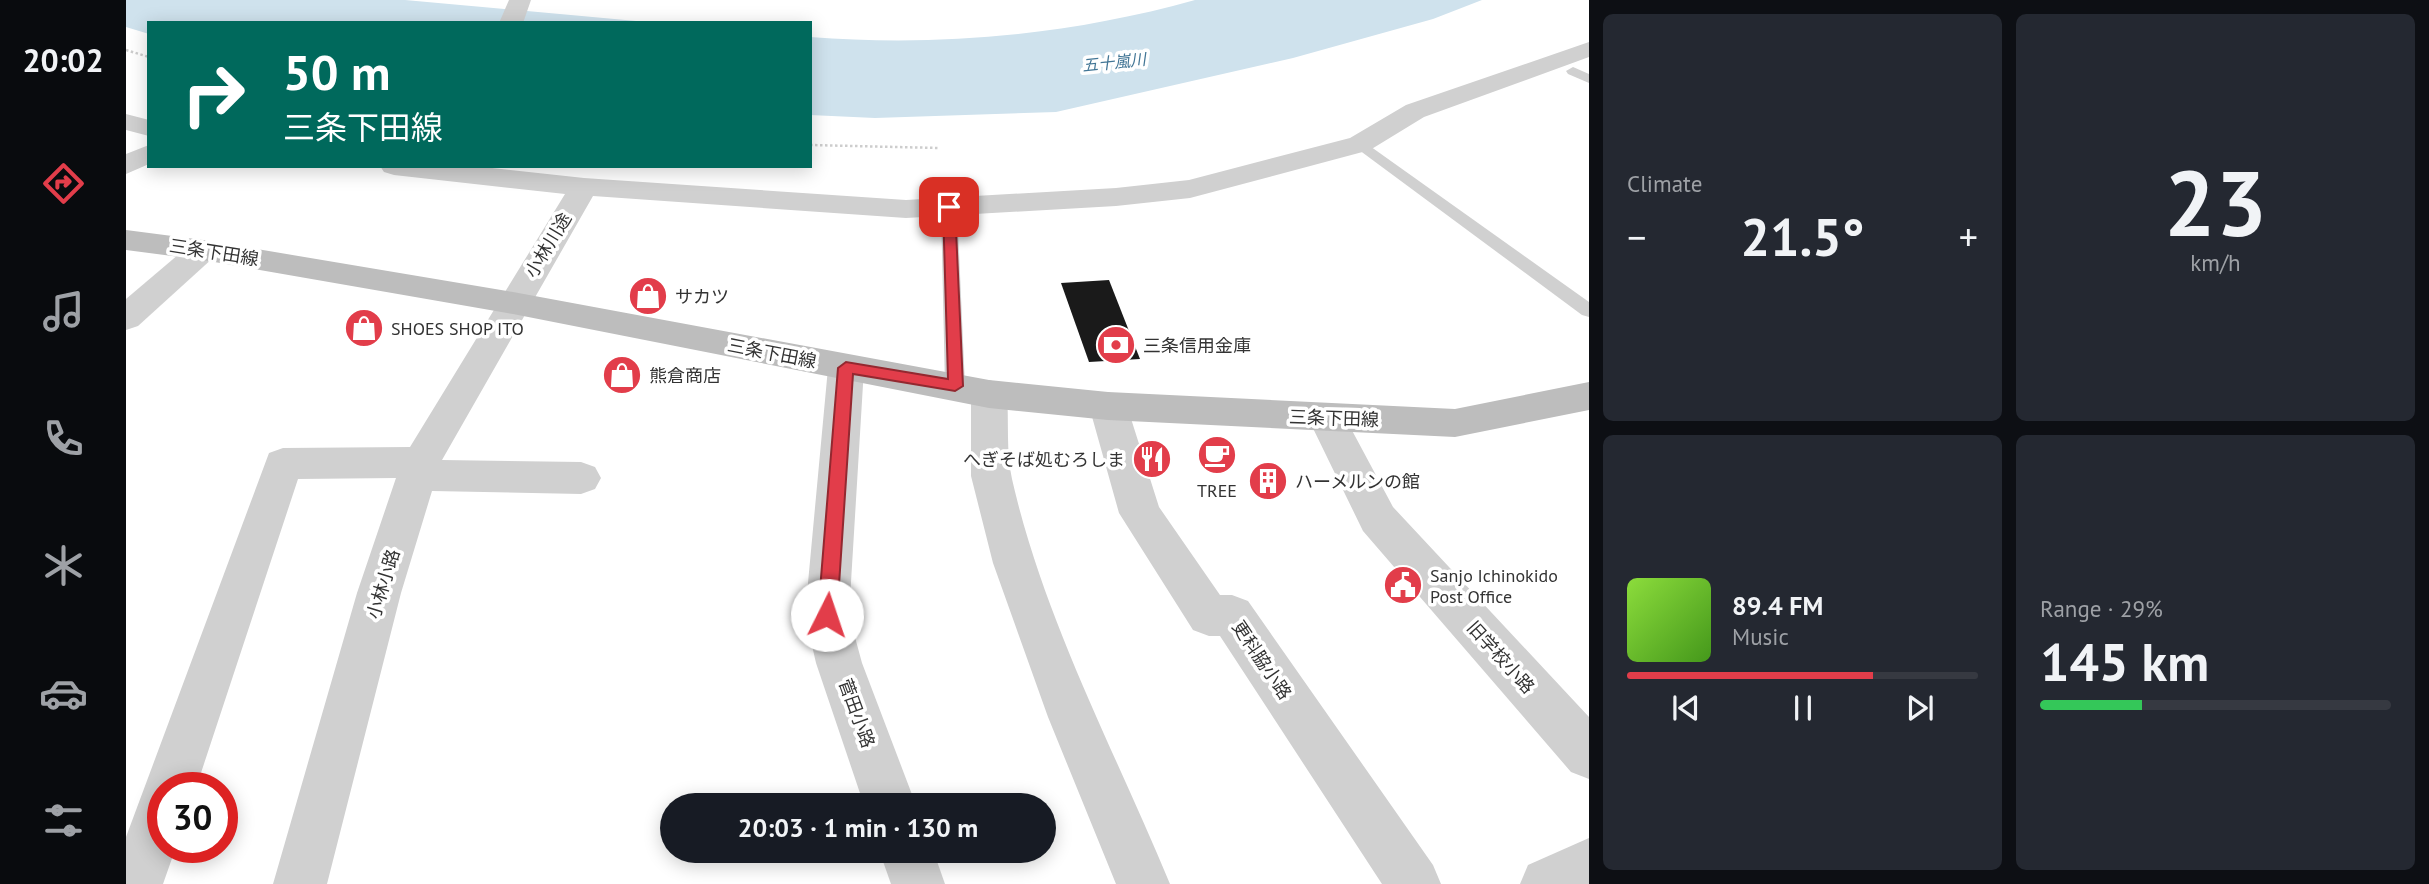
<!DOCTYPE html>
<html lang="en">
<head>
<meta charset="utf-8">
<style>
  :root { --surface:#171b24; --page:#242831; --text:#f1f3f6; --muted:#9ea1a6; --line:#363941; --accent:#e23d4a }
  body { margin:0; font-family:"PT Sans","Noto Sans JP",sans-serif; background:var(--page); color:var(--text); height:100vh; display:flex; flex-direction:column; font-size:26px; white-space:nowrap }
  * { box-sizing:border-box; margin:0 }
  p { font-size:23px; color:var(--muted) }
  .icon { flex:none; width:38px; height:38px; fill:none; stroke:currentColor; stroke-width:2; stroke-linecap:round; stroke-linejoin:round }
  .map { position:relative; flex:1; overflow:hidden }
  .drawer { display:flex; flex-direction:column; gap:14px; padding:14px; background:#0d0f14; width:840px }
  .drawer>* { flex:none }
  .guide { position:absolute; left:21px; top:21px; width:665px; height:147px; border-radius:0px; box-shadow:0 4px 18px #0003; background:#00695c; color:#fff; overflow:hidden }
  .speed { position:absolute; left:21px; top:772px; display:flex; gap:14px; font-size:35px; font-weight:700; text-align:center }
  .speed>* { display:grid; place-content:center; width:91px; height:91px; border-radius:50%; background:var(--surface); box-shadow:0 4px 18px #0003; line-height:1 }
  .speed .limit { border:10px solid #d22; background:#fff; color:#111 }
  .pin { position:absolute; display:grid; place-items:center; width:60px; height:60px; color:#fff; margin:-30px; border-radius:14px; box-shadow:0 4px 10px #0006 }
  .me { position:absolute; width:77px; margin:-38px; rotate:4deg; stroke-linejoin:round; filter:drop-shadow(0 0 5px #0008) }
  .turn { display:flex; align-items:center; gap:24px; height:147px; padding:0 21px; font-size:32px }
  .turn .icon { width:91px; height:91px; stroke-width:2.5 }
  .turn b { display:block; font-size:49px; line-height:60px }
  .big { font-size:52px; font-weight:700; line-height:1.1 }
  .drawer .widget { flex:1; display:flex; flex-direction:column; justify-content:center; gap:10px; min-width:0; padding:0 24px; border-radius:10px; background:var(--page) }
  .drawer .dial { align-items:center; gap:0 }
  .dial b { font-size:91px; line-height:1 }
  .song { display:flex; align-items:center; gap:21px }
  .cover { width:84px; height:84px; border-radius:10px; background:linear-gradient(135deg,hsl(90 70% 55%),hsl(100 70% 35%)) }
  .played { height:7px; border-radius:4px; background:linear-gradient(90deg,var(--accent) 70%,var(--line) 70%) }
  .keys { display:flex; justify-content:space-around; direction:ltr }
  .heat { display:flex; justify-content:space-between; align-items:center; font-size:38px; direction:ltr }
  .charge { height:10px; border-radius:5px; background:linear-gradient(90deg,#34c759 29%,var(--line) 0) }
  .drawer .tiles { flex:1; display:grid; gap:14px; grid-template-columns:repeat(2,1fr) }
  .trip { position:absolute; left:534px; top:793px; width:396px; height:70px; border-radius:35px; background:var(--surface); box-shadow:0 4px 18px #0003; font-weight:700; line-height:70px; text-align:center }
  main { display:flex; flex:1; min-height:0 }
  .tab-bar { display:flex; flex-direction:column; width:126px; justify-content:space-around; align-items:center; background:#090b0e; color:var(--muted) }
  .tab-bar .icon { width:49px; height:49px }
  .tab-bar .current { color:var(--accent) }
  .tab-bar b { font-size:32px; color:var(--text) }
  .map>svg:first-child { display:block }
  .water { fill:#cfe2ed }
  .building { fill:#1a1a1a }
  .lines { fill:none; stroke-linecap:round; stroke-linejoin:round }
  .path { stroke:#cdcdcd; stroke-width:2.5; stroke-dasharray:2.5 2.5; stroke-linecap:butt }
  .service { fill:#d0d0d0; fill-rule:evenodd }
  .minor { fill:#d0d0d0; fill-rule:evenodd }
  .tertiary { fill:#d0d0d0; fill-rule:evenodd }
  .secondary { fill:#bdbdbd; fill-rule:evenodd }
  .route { fill:#e23d4a; stroke:#932830; stroke-width:2 }
  .labels { text-anchor:middle; dominant-baseline:central; stroke-width:7; stroke-linejoin:round; paint-order:stroke }
  .far-water-label { font-size:16px; font-style:italic; fill:#417595; stroke:#fff }
  .street-label { font-size:18px; fill:#333; stroke:#fff }
  .poi-label { font-size:18px; fill:#333; stroke:#fff; text-anchor:start }
</style>
</head>
<body>
<main>
<nav class="tab-bar">
<b>20:02</b>
<svg class="icon current" aria-label="directions" viewBox="0 0 24 24"><path d="M12 3l9 9-9 9-9-9zM9 14v-3h6M13 9l2 2-2 2"/></svg>
<svg class="icon" aria-label="music" viewBox="0 0 24 24"><path d="M9 18V5l10-2v13"/><circle cx="6" cy="18" r="3"/><circle cx="16" cy="16" r="3"/></svg>
<svg class="icon" aria-label="phone" viewBox="0 0 24 24"><path d="M5 4h4l2 5-3 2q2 4 5 5l2-3 5 2v4C11 20 4 13 5 4z"/></svg>
<svg class="icon" aria-label="climate" viewBox="0 0 24 24"><path d="M12 3v18M4 7l16 10M4 17L20 7"/></svg>
<svg class="icon" aria-label="car" viewBox="0 0 24 24"><path d="M5 17H2v-5l4-1 3-4h7l3 4 3 1v5h-3M9 17h6M6 11h13"/><circle cx="7" cy="17" r="2"/><circle cx="17" cy="17" r="2"/></svg>
<svg class="icon" aria-label="filters" viewBox="0 0 24 24"><path d="M4 7h16M4 17h16"/><circle cx="9" cy="7" r="2"/><circle cx="15" cy="17" r="2"/></svg>
</nav>
<div class="map">
<svg width="1463" height="884" viewBox="0 0 1463 884">
  <rect width="100%" height="100%" fill="#fff"/>
  <g class="water">
    <polygon points="0,0 279,0 532,23 23,23 23,34 0,27"/>
    <path d="M1069,0H1356L1307,19L1167,58L930,112L749,118L684,115V37C814,47 944,35 1069,0Z"/>
  </g>
  <polygon class="building" points="983,280 1014,359 963,362 935,283"/>
  <g class="lines">
    <g class="path">
      <polyline points="0,50 23,57"/>
      <polyline points="684,145 813,148"/>
    </g>
    <g class="service">
      <polygon points="1447,67 1463,74 1463,83 1442,74 1440,71"/>
      <polygon points="1234,139 1463,302 1463,317 1456,315 1229,147 1226,144"/>
      <polygon points="823,202 831,207 839,386 836,391 829,393 822,391 819,386 815,207"/>
    </g>
    <g class="minor">
      <polygon points="1463,42 1463,57 1298,117 1244,150 1064,198 990,206 780,218 467,196 316,460 455,462 469,467 475,478 469,489 455,494 306,491 275,593 201,884 147,884 231,593 270,478 172,479 70,788 37,788 37,847 50,847 37,884 0,884 0,837 143,453 157,448 284,447 439,194 268,175 258,172 254,166 348,166 458,178 780,200 990,188 1063,180 1224,138 1280,105"/>
      <polygon points="0,114 23,120 23,136 0,130"/>
      <polygon points="23,145 23,164 0,174 0,154"/>
      <polygon points="77,240 88,243 93,250 88,257 12,326 0,330 0,299 66,243"/>
      <polygon points="720,355 733,359 738,368 723,615 736,663 790,805 738,805 690,663 679,615 702,368 707,359"/>
      <path d="M863,380L876,384L881,394C883,421 880,452 886,479C918,620 989,751 1044,884H990L922,717L867,563L845,476V394L850,384Z"/>
      <polygon points="982,392 995,396 1001,406 1033,507 1094,595 1106,595 1122,601 1307,865 1315,884 1256,884 1094,636 1083,636 1067,630 993,513 963,406 969,396"/>
      <polygon points="1201,404 1214,408 1267,507 1463,717 1463,779 1445,772 1237,531 1182,418 1188,408"/>
      <polygon points="1463,838 1463,884 1394,884 1402,865"/>
      <polygon points="753,850 807,850 819,884 765,884"/>
    </g>
    <g class="tertiary">
      <polygon points="383,0 405,0 397,23 373,23"/>
      <polygon points="316,166 344,166 337,177 327,180 317,177 313,171"/>
    </g>
    <polygon class="secondary" points="0,230 77,240 387,292 863,380 982,392 1329,409 1463,382 1463,410 1329,437 982,420 863,408 387,314 77,260 0,250"/>
  </g>
  <polygon class="route" points="823,203 829,207 837,386 829,391 727,374 711,615 708,621 701,623 695,621 692,615 712,368 720,362 822,379 817,207"/>
  <defs>
    <g id="shop-disc" transform="scale(2.0125)"><circle r="9.5" fill="#e23d4a" stroke="#fff"/><path d="M-5-2.5h2.3a2.7 3.5 0 0 1 5.4 0H5L5.5 6h-11ZM-1.5-2.5h3a1.5 2.3 0 0 0-3 0Z" fill="#fff"/></g>
    <g id="bank-disc" transform="scale(2.0125)"><circle r="9.5" fill="#e23d4a" stroke="#fff"/><path d="M-6-4H6V4H-6ZM0-2.3a2.3 2.3 0 1 0 0 4.6a2.3 2.3 0 1 0 0-4.6Z" fill="#fff"/></g>
    <g id="cafe-disc" transform="scale(2.0125)"><circle r="9.5" fill="#e23d4a" stroke="#fff"/><path d="M-5.5-4.5H6V0H3Q3 3.5 0 3.5H-2.5Q-5.5 3.5-5.5 0ZM3-3.2v2h1.7v-2ZM-6 4.5H4V6H-6Z" fill="#fff"/></g>
    <g id="restaurant-disc" transform="scale(2.0125)"><circle r="9.5" fill="#e23d4a" stroke="#fff"/><path d="M-5-6h1v4h1v-4h1v4h1v-4h1v5L-1.5 .5V6h-2V.5L-5-1ZM5-6V6H3V1.5H1.5Q1.5-4 5-6Z" fill="#fff"/></g>
    <g id="building-disc" transform="scale(2.0125)"><circle r="9.5" fill="#e23d4a" stroke="#fff"/><path d="M-4-6H4V6H1V3H-1V6H-4ZM-2.5-4.3h1.7v1.8h-1.7ZM.8-4.3h1.7v1.8H.8ZM-2.5-1h1.7V.8h-1.7ZM.8-1h1.7V.8H.8Z" fill="#fff"/></g>
    <g id="civic-disc" transform="scale(2.0125)"><circle r="9.5" fill="#e23d4a" stroke="#fff"/><path d="M-.6-6.5H3V-4.5H.6V-3L4-1V1h2V6H-6V1h2V-1L-.6-3ZM-1.2 2.5V6h2.4V2.5Z" fill="#fff"/></g>
  </defs>
  <g fill-rule="evenodd">
    <use href="#shop-disc" x="522" y="296"/>
    <use href="#shop-disc" x="238" y="328"/>
    <use href="#bank-disc" x="990" y="345"/>
    <use href="#shop-disc" x="496" y="375"/>
    <use href="#cafe-disc" x="1091" y="455"/>
    <use href="#restaurant-disc" x="1026" y="459"/>
    <use href="#building-disc" x="1142" y="481"/>
    <use href="#civic-disc" x="1277" y="585"/>
  </g>
  <g class="labels">
    <g class="far-water-label">
      <text transform="translate(988 62) rotate(-6)">五十嵐川</text>
    </g>
    <g class="street-label">
      <text transform="translate(422 245) rotate(-59)">小林川途</text>
      <text transform="translate(88 252) rotate(9)">三条下田線</text>
      <text transform="translate(646 353) rotate(11)">三条下田線</text>
      <text transform="translate(1208 418) rotate(2)">三条下田線</text>
      <text transform="translate(257 584) rotate(-73)">小林小路</text>
      <text transform="translate(1375 657) rotate(48)">旧学校小路</text>
      <text transform="translate(1136 660) rotate(56)">更科脇小路</text>
      <text transform="translate(731 713) rotate(70)">菅田小路</text>
    </g>
    <g class="poi-label">
      <text x="549" y="296">サカツ</text>
      <text x="265" y="328">SHOES SHOP ITO</text>
      <text x="1017" y="345">三条信用金庫</text>
      <text x="523" y="375">熊倉商店</text>
      <text x="999" y="459" text-anchor="end">へぎそば処むろしま</text>
      <text x="1169" y="481">ハーメルンの館</text>
      <text x="1091" y="490" text-anchor="middle">TREE</text>
      <text x="1304" y="575">Sanjo Ichinokido<tspan x="1304" dy="21">Post Office</tspan></text>
    </g>
  </g>
</svg>
<div class="speed"><div class="limit">30</div></div>
<div class="pin" style="left:823px;top:207px;background:#d93025"><svg class="icon" aria-label="arrive" viewBox="0 0 24 24"><path d="M6 21V4h12l-3 4 3 4H6"/></svg></div>
<svg class="me" style="left:701px;top:615px" viewBox="-20 -20 40 40"><circle r="19" fill="#fff"/><path d="M0-13L10 11 0 6-10 11z" fill="#e23d4a"/></svg>
<div class="trip">20:03 · 1 min · 130 m</div>
<div class="guide">
<div class="turn"><svg class="icon" aria-label="right" viewBox="0 0 24 24"><path d="M7 20v-9h11M14 6l5 5-5 5"/></svg><div><b>50 m</b>三条下田線</div></div>
</div>
</div>
<section class="drawer">
<div class="tiles">
<div class="widget"><p>Climate</p>
<div class="heat"><a>−</a><b class="big">21.5°</b><a>+</a></div>
</div>
<div class="widget dial"><b>23</b><p>km/h</p></div>
<div class="widget">
<div class="song"><i class="cover"></i><div><b>89.4 FM</b><p>Music</p></div></div>
<div class="played"></div>
<div class="keys"><svg class="icon" aria-label="previous" viewBox="0 0 24 24"><path d="M18 5L8 12l10 7zM5 5v14"/></svg><svg class="icon" aria-label="pause" viewBox="0 0 24 24"><path d="M8 5v14M16 5v14"/></svg><svg class="icon" aria-label="next" viewBox="0 0 24 24"><path d="M6 5l10 7-10 7zM19 5v14"/></svg></div>
</div>
<div class="widget"><p>Range · 29%</p><b class="big">145 km</b><div class="charge"></div></div>
</div>
</section>
</main>
</body>
</html>
